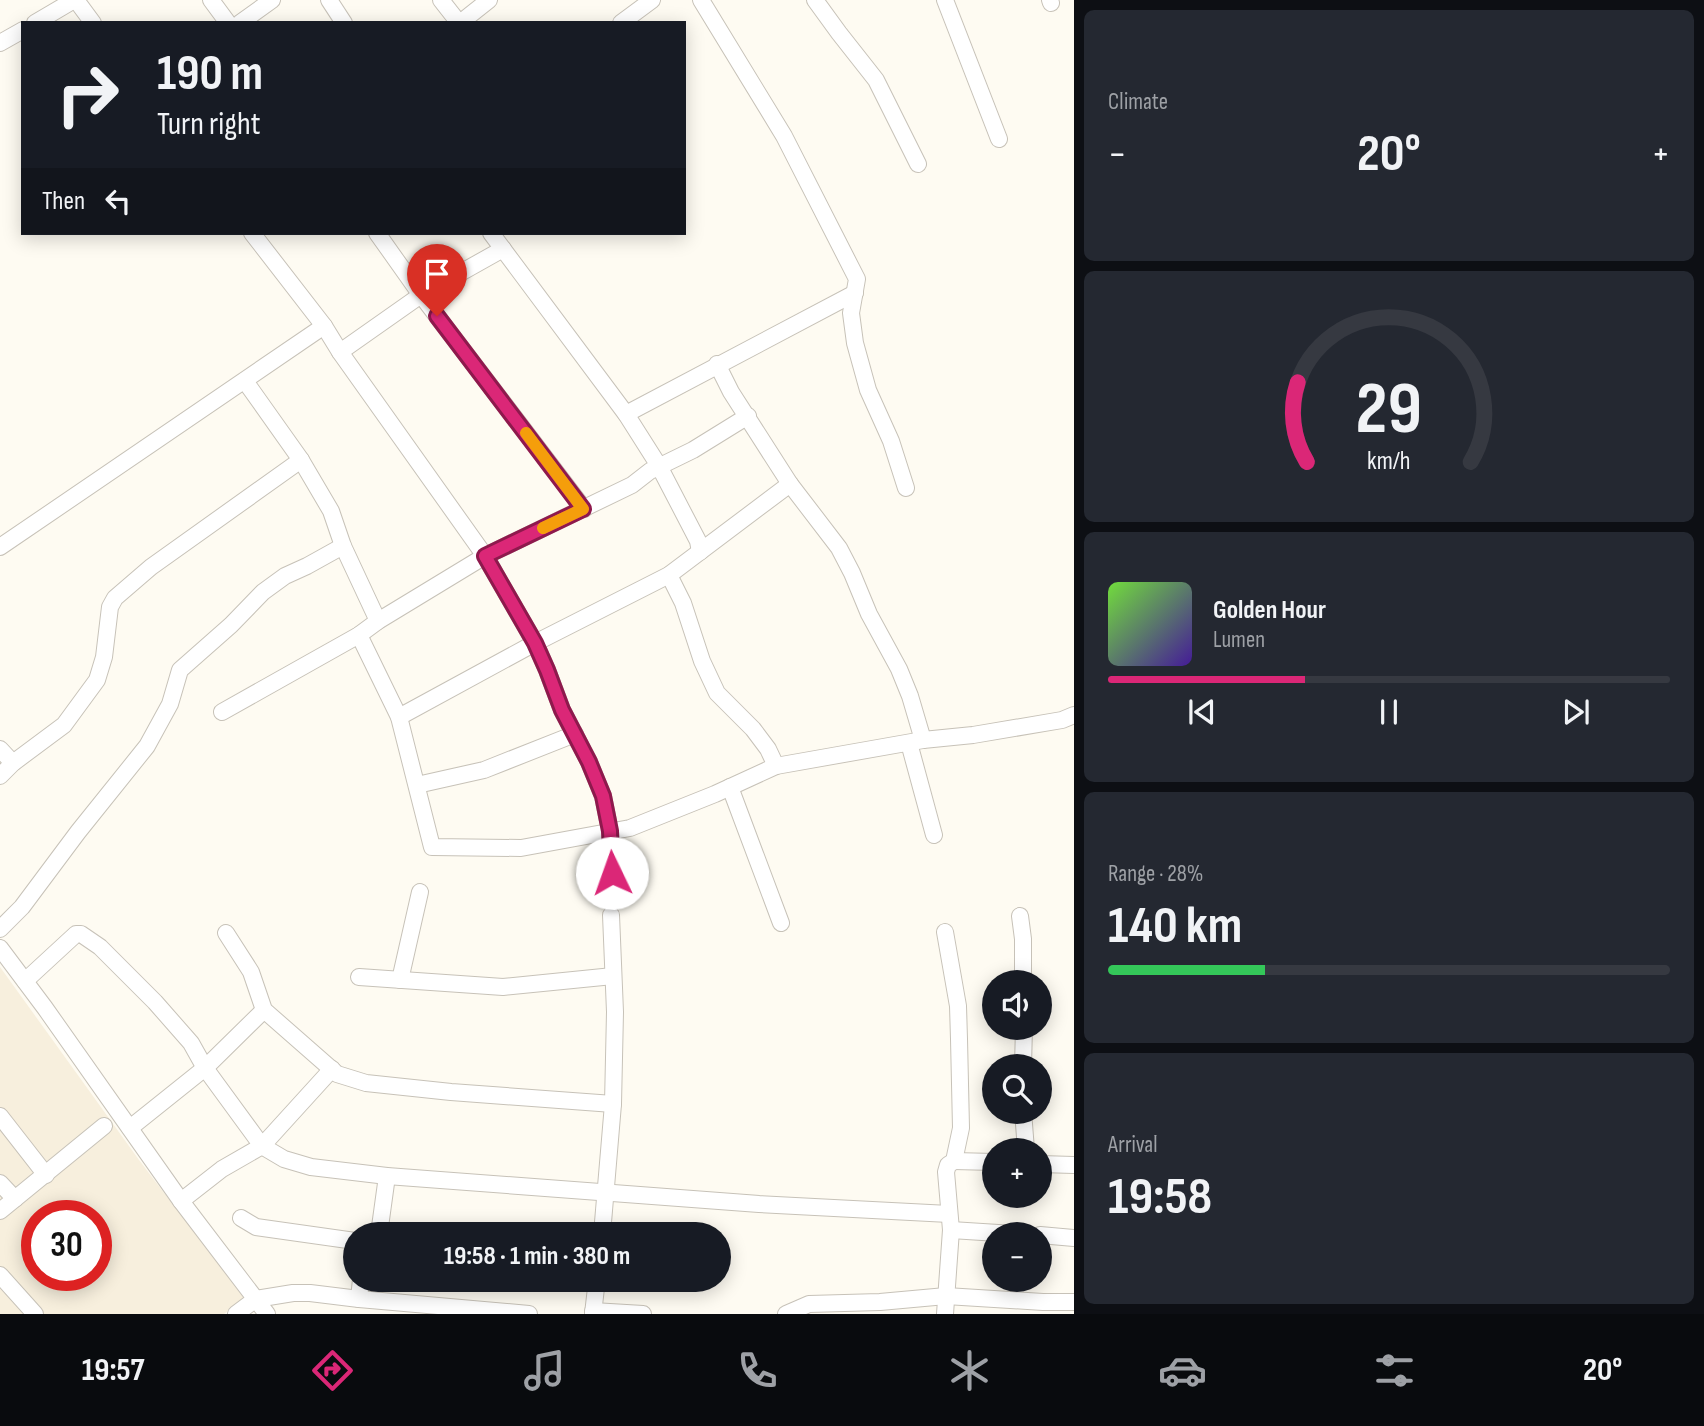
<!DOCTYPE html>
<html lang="en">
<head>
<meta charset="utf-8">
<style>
  :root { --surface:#171b24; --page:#242831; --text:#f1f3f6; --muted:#9ea1a6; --line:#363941; --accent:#db2777 }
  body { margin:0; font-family:"Sofia Sans Condensed",sans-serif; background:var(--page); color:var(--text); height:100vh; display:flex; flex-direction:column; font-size:26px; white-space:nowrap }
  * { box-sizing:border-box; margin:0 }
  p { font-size:23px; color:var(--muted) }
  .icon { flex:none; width:38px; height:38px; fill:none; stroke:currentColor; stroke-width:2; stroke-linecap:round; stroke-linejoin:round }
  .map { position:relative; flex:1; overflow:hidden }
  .panel { display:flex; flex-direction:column; gap:10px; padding:10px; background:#0d0f14; width:630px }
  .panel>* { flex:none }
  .guide { position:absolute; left:21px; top:21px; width:665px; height:214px; border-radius:0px; box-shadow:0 4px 18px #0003; background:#171b24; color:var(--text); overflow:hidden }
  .fabs { position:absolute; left:982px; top:970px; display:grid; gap:14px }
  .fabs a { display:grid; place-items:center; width:70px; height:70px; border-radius:50%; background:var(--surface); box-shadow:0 4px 18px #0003; font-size:35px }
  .speed { position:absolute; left:21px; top:1200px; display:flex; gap:14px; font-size:35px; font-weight:700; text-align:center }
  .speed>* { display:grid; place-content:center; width:91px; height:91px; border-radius:50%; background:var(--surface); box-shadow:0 4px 18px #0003; line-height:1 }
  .speed .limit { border:10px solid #d22; background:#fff; color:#111 }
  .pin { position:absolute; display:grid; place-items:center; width:60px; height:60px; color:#fff; margin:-72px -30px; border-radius:50% 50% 50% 0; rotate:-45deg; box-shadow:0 0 7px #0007 }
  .pin .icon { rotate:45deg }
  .me { position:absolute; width:77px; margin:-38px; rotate:357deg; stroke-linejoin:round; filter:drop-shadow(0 0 5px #0008) }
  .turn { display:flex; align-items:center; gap:24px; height:147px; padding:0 21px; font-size:32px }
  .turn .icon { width:91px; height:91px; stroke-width:2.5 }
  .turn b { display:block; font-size:49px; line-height:60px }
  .then { display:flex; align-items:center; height:66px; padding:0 21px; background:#0003; gap:14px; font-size:26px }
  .big { font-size:52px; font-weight:700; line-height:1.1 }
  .panel .tile { flex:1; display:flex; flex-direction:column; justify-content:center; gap:10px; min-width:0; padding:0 24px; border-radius:10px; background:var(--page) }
  .panel .dial { align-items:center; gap:0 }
  .dial svg { height:182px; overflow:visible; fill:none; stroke:var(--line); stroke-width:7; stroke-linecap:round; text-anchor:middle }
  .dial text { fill:var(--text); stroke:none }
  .song { display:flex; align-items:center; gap:21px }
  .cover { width:84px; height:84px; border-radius:10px; background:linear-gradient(135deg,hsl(100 70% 55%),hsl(260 70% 35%)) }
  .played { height:7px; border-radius:4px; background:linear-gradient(90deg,var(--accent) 35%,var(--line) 35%) }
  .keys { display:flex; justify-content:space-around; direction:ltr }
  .heat { display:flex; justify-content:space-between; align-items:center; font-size:38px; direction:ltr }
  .charge { height:10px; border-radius:5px; background:linear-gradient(90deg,#34c759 28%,var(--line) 0) }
  .trip { position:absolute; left:343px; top:1222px; width:388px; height:70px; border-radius:35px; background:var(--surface); box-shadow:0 4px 18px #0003; font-weight:700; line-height:70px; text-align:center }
  .tab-bar { display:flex; height:112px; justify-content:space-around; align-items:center; background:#090b0e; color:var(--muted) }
  .tab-bar .icon { width:49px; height:49px }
  .tab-bar .selected { color:var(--accent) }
  .tab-bar b { font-size:32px; color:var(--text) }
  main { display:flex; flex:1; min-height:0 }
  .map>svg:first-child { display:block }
  .built { fill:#f7efdd; fill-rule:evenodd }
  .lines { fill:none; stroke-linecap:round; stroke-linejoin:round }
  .minor-casing { stroke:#c7c2b8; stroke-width:18 }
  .minor { stroke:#fff; stroke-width:16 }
  .route-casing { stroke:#8e194d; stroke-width:18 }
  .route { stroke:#db2777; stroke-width:12 }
  .slow { stroke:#f59e0b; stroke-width:12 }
</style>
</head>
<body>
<main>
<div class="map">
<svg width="1074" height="1314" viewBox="0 0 1074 1314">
  <rect width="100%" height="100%" fill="#fefbf2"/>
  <path class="built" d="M0,967L139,1160L244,1298L224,1314H0ZM37,1216H96V1276H37Z"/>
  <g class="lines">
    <g class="minor-casing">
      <g id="minor">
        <polyline points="76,0 93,23"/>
        <polyline points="211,0 228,23"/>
        <polyline points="329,0 344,23"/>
        <polyline points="441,0 459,23"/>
        <polyline points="701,0 784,136 857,279 851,313 855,343 868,390 891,441 906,488"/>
        <polyline points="815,0 839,33 876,80 918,164"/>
        <polyline points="945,0 999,139"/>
        <polyline points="1050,0 1051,3"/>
        <polyline points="35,23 74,0"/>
        <polyline points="240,23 272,0"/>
        <polyline points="460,23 489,0"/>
        <polyline points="621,23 652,0"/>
        <polyline points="0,43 23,30"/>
        <polyline points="252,233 324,326 340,352 485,556 535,643 547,670 562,710 589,762 603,796 610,831 612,873"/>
        <polyline points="377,233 421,295 584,509"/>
        <polyline points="491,233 626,414 659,466 698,541 700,552"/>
        <polyline points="340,352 421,295 503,249"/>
        <polyline points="717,364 731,392 790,484 839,548 852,573 869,614 899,669 910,696 923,740"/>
        <polyline points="245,381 301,460 331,511 343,546 378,621"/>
        <polyline points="626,414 855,293"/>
        <polyline points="0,547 324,326"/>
        <polyline points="669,575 683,603 702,661 717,693 753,729 768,749 776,766"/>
        <polyline points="359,635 399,717 432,847 521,848 630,828 715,794 776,766 923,740 973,735 1062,720 1074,715"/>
        <polyline points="222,712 359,635 378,621 485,556 632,485 650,471 693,450 748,416"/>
        <polyline points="399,717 535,643 669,575 790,484"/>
        <polyline points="909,743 934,835"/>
        <polyline points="0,749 13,763"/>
        <polyline points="0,776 13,763 64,725 97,680 104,657 110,607 115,598 151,567 301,460"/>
        <polyline points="417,785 484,770 575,734"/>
        <polyline points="730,787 781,923"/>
        <polyline points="1020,916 1023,939 1023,982"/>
        <polyline points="0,929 22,907 78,832 147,746 170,704 180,670 231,625 263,592 285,576 307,566 343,546"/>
        <polyline points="226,933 251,972 264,1010 337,1074 366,1083 451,1092 613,1104"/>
        <polyline points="0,948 45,1008 181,1201 267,1314"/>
        <polyline points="359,977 503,987 613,976"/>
        <polyline points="400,980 420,892"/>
        <polyline points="25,981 76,934 81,934 100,947 155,1002 191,1043 205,1068 262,1146 284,1159 311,1167 387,1176 759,1204 949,1214"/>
        <polyline points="1023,1066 1024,1027"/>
        <polyline points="1023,1111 1026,1150"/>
        <polyline points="0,1116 46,1175"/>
        <polyline points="130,1128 205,1068 264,1010"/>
        <polyline points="954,1161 994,1162"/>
        <polyline points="1040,1164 1074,1165"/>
        <polyline points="0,1183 15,1199"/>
        <polyline points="181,1201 222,1169 262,1146 332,1069"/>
        <polyline points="0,1211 104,1126"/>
        <polyline points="241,1218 256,1227 355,1241"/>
        <polyline points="951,1230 1014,1234"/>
        <polyline points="379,1234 387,1176"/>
        <polyline points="602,1234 613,1104 615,1012 611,915"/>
        <polyline points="1040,1235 1074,1238"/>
        <polyline points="0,1275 35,1314"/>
        <polyline points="359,1299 361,1279"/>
        <polyline points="593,1311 643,1314"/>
        <polyline points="236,1314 256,1299 293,1293 310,1293 359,1299 529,1314"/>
        <polyline points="593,1314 597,1279"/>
        <polyline points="786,1314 809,1304 880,1302 946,1296 1043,1302 1074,1302"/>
        <polyline points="945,1314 951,1230 946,1172 948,1165 954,1161 961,1128 959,1039 958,1006 945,932"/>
      </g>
    </g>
    <use href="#minor" class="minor"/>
  </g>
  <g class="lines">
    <g class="route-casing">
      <polyline id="route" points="437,316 583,509 485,556 535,643 547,670 562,710 589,762 603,796 610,831 612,873"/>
    </g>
    <use href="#route" class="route"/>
    <polyline class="slow" points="526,433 583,509 543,528"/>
  </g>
</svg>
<div class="fabs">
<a><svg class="icon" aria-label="sound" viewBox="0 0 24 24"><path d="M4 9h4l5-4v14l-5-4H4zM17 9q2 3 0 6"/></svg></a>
<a><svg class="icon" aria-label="search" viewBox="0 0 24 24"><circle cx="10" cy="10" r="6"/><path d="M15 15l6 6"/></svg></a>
<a>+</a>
<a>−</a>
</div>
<div class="speed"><div class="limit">30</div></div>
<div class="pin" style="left:437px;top:316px;background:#d93025"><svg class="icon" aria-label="arrive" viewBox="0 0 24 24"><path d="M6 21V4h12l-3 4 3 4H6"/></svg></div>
<svg class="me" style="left:612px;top:873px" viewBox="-20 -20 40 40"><circle r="19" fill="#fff"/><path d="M0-13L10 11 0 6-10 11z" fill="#db2777"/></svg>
<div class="trip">19:58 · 1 min · 380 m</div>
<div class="guide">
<div class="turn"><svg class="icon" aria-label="right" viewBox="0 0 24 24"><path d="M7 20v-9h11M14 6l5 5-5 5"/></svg><div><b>190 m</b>Turn right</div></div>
<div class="then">Then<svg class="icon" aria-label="left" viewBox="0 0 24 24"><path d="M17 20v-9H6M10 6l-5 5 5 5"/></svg></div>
</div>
</div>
<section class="panel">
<div class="tile"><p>Climate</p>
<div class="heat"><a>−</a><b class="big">20°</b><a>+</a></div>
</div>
<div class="tile dial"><svg viewBox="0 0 100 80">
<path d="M14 69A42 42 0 1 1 86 69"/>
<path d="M14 69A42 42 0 0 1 10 34" stroke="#db2777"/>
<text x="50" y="56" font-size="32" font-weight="700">29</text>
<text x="50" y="72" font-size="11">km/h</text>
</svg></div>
<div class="tile">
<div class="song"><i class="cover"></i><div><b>Golden Hour</b><p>Lumen</p></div></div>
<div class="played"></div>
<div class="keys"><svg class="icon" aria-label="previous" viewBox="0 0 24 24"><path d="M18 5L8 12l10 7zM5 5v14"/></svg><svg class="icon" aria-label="pause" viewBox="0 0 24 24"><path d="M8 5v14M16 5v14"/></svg><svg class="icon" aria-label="next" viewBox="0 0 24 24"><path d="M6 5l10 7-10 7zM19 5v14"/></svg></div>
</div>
<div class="tile"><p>Range · 28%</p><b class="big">140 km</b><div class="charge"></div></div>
<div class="tile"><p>Arrival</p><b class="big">19:58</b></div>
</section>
</main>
<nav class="tab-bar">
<b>19:57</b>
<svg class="icon selected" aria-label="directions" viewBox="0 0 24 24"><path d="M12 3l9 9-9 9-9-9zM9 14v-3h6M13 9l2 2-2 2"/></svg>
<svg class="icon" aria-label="music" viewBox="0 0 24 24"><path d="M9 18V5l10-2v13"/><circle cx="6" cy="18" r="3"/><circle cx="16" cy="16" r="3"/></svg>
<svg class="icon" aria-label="phone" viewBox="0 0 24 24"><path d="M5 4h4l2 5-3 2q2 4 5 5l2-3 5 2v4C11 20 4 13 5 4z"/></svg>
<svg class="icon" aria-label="climate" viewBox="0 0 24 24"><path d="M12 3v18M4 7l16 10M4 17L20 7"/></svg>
<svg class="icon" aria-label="car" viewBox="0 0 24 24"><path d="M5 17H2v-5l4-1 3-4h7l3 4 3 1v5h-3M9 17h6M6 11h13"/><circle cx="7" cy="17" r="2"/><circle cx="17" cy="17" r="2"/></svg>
<svg class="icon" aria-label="filters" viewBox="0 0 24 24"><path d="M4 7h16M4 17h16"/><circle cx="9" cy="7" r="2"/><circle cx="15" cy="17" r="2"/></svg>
<b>20°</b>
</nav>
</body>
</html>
